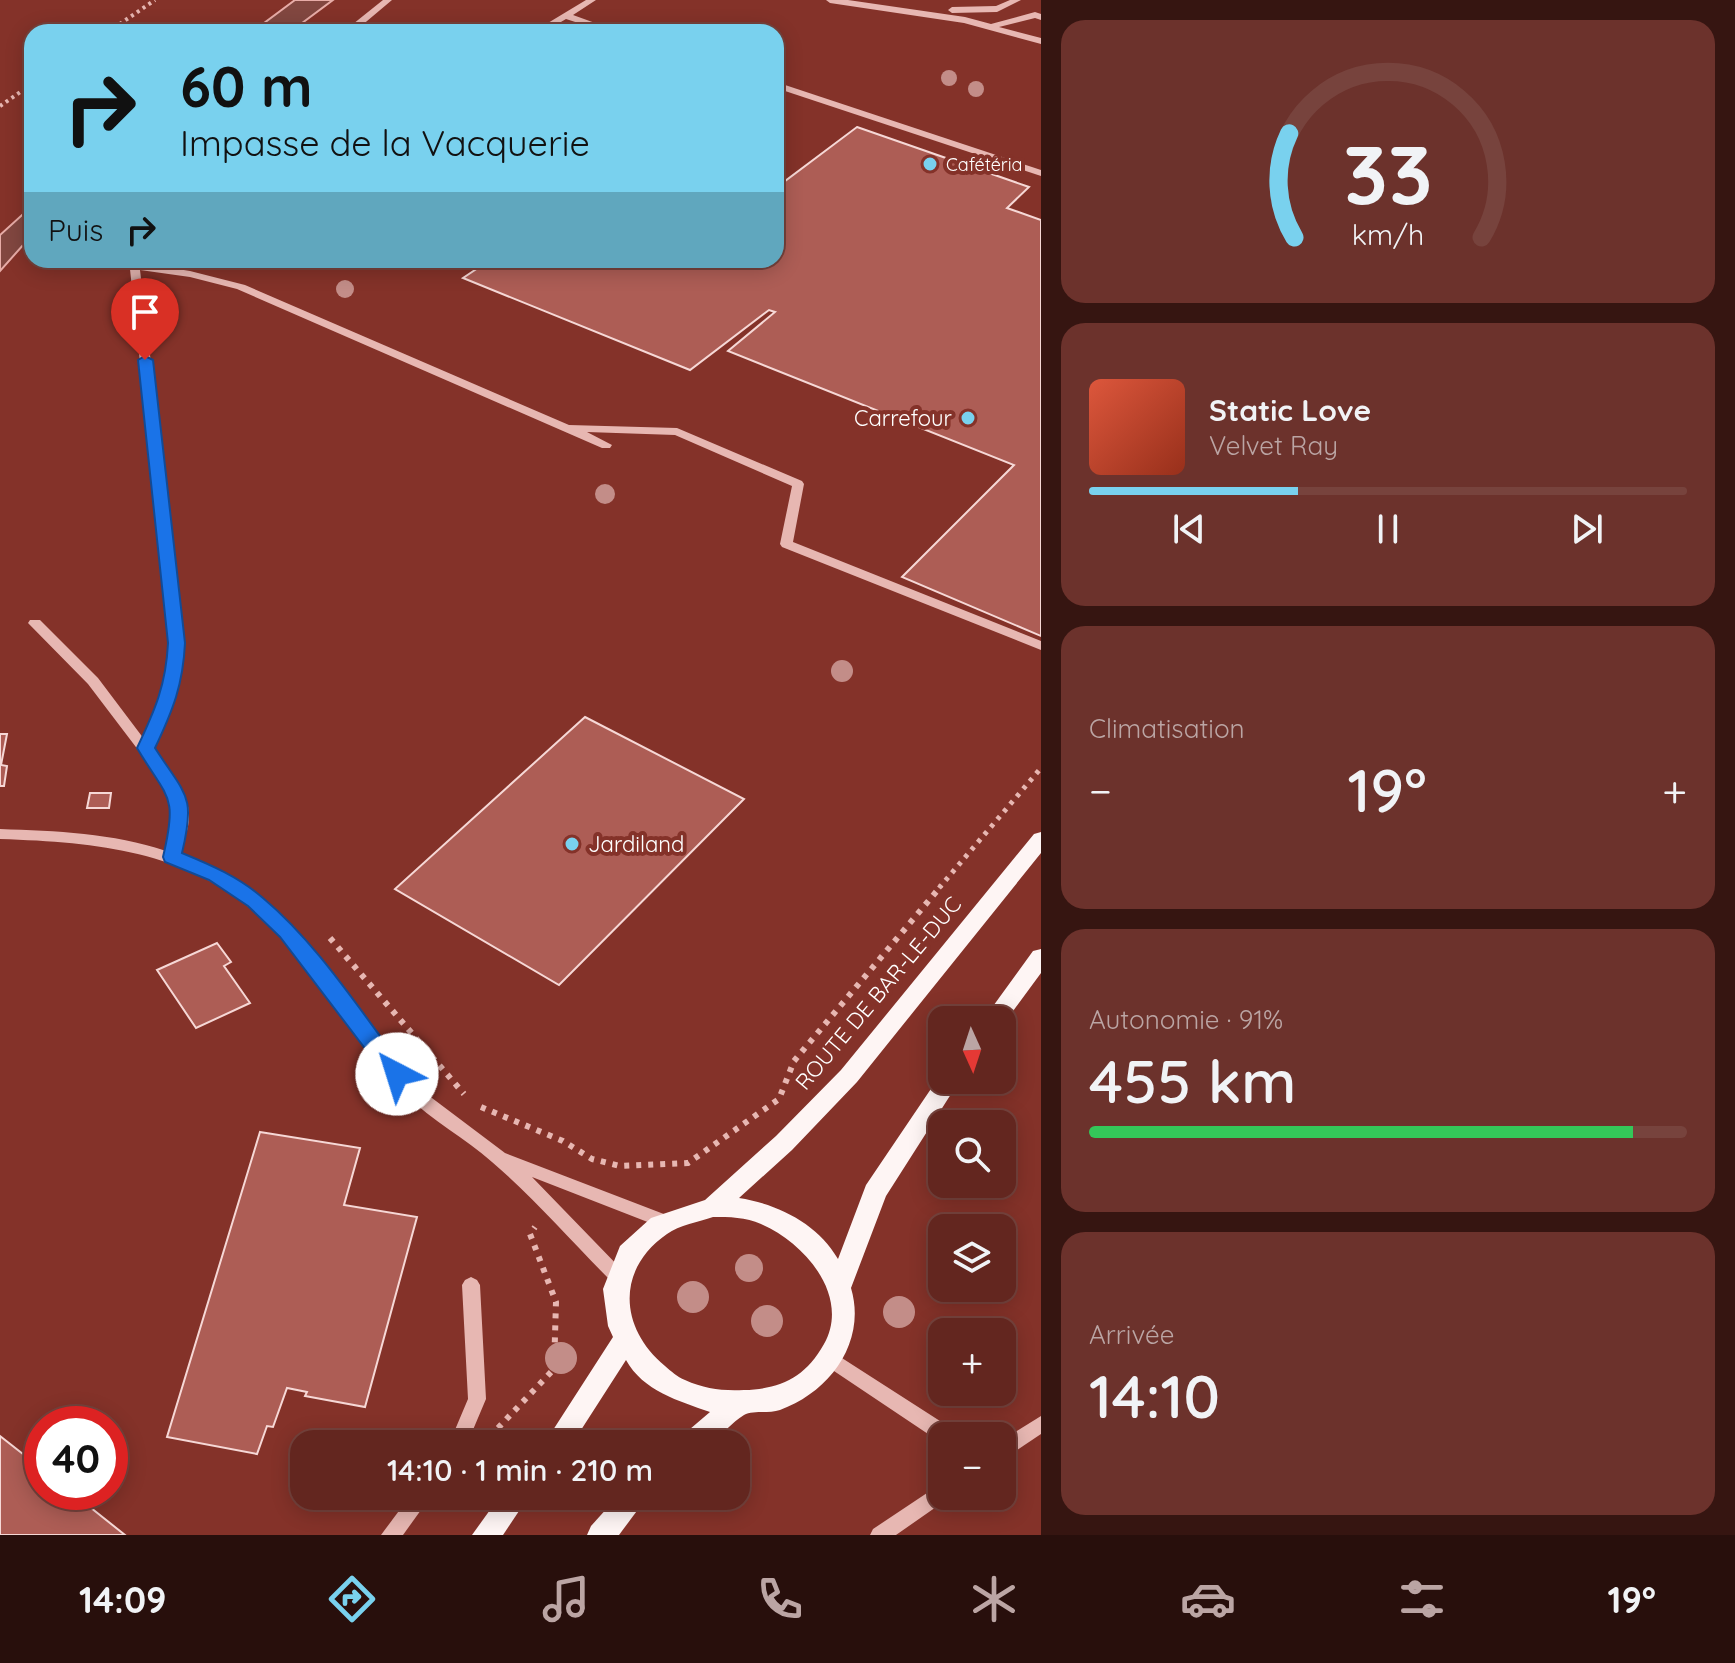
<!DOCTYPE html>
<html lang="fr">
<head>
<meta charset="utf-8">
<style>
  :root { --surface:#63261f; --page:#6c322c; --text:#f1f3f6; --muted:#bba5a4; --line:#77433d; --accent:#79d1ee }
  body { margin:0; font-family:Quicksand,sans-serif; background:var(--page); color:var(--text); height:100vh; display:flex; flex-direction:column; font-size:30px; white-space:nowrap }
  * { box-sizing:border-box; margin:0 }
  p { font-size:26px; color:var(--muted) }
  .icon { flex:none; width:44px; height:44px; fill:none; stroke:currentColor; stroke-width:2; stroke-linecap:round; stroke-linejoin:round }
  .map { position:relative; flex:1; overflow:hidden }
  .panel { display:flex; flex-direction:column; gap:20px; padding:20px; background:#361511; width:694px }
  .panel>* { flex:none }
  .banner { position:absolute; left:24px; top:24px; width:760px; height:244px; border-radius:24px; box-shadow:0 4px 20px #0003,0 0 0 2px var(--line); background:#79d1ee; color:#111; overflow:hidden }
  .needle { width:52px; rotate:177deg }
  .buttons { position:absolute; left:928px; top:1006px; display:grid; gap:16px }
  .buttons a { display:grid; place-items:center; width:88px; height:88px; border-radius:16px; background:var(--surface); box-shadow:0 4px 20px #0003,0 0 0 2px var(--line); font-size:40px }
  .speed { position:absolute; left:24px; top:1406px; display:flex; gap:16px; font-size:40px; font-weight:700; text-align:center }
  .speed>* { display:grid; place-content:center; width:104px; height:104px; border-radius:50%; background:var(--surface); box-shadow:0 4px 20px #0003,0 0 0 2px var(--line); line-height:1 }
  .speed .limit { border:12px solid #d22; background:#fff; color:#111 }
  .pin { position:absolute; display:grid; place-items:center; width:68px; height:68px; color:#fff; margin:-82px -34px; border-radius:50% 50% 50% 0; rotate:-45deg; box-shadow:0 0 8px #0007 }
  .pin .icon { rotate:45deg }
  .me { position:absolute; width:88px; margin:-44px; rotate:320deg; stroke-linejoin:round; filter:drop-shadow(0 0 6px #0008) }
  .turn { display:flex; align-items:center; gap:28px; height:168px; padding:0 24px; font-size:36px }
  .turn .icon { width:104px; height:104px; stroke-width:2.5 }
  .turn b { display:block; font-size:56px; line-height:68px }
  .then { display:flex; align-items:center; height:76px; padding:0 24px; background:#0003; gap:16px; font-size:30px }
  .big { font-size:60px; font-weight:600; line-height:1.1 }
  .panel .card { flex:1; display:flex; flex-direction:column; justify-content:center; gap:12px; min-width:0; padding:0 28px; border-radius:24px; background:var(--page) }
  .panel .dial { align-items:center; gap:0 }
  .dial svg { height:208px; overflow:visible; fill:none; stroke:var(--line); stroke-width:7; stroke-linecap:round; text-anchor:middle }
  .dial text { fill:var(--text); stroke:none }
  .song { display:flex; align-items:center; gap:24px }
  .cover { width:96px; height:96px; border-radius:12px; background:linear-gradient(135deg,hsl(10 70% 55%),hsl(10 70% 35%)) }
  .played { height:8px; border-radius:4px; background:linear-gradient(90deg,var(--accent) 35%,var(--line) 35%) }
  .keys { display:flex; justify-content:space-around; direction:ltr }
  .heat { display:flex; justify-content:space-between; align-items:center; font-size:44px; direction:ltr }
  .charge { height:12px; border-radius:6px; background:linear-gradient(90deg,#34c759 91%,var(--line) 0) }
  .trip { position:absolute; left:290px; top:1430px; width:460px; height:80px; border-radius:24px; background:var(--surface); box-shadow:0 4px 20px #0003,0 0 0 2px var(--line); font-weight:600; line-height:80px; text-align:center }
  .tab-bar { display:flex; height:128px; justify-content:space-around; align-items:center; background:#280f0c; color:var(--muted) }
  .tab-bar .icon { width:56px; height:56px }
  .tab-bar .on { color:var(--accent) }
  .tab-bar b { font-size:36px; color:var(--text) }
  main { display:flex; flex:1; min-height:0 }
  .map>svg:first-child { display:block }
  .water { fill:#824740; stroke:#e7aca7; stroke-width:2 }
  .building { fill:#ad5d55; stroke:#f6d8d6; stroke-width:2 }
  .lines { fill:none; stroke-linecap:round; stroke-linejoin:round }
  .path-far2 { stroke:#e7b7b2; stroke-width:4; stroke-dasharray:3 4; stroke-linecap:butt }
  .path-far1 { stroke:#e7b7b2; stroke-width:5; stroke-dasharray:4 6; stroke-linecap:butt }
  .path { stroke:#e7b7b2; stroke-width:6; stroke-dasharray:5 7; stroke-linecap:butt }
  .minor { fill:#e7b7b2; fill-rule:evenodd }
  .major { fill:#fef5f4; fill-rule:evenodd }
  .tree { fill:#c38d88 }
  .route { fill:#1a73e8; stroke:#114b97; stroke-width:2 }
  .poi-dot { fill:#79d1ee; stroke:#843229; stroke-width:3 }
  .labels { text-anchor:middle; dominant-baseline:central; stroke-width:8; stroke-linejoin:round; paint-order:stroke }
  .far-poi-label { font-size:18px; fill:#fff; stroke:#843229; text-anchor:start }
  .poi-label { font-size:22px; fill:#fff; stroke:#843229; text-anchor:end }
  .street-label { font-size:22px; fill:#fff; stroke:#843229 }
</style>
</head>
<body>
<main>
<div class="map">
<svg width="1041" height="1535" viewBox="0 0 1041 1535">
  <rect width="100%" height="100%" fill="#843229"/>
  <g class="water">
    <polygon points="295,0 333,0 290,32 252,32"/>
    <polygon points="32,206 32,235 0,271 0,235"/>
  </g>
  <g class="building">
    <polygon points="857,127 1029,187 1007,208 1041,220 1041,636 902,577 1014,465 728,351 775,312 769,310 690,370 463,278 490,260 776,260 776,177 785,181"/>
    <polygon points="585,717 744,799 559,985 395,889"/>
    <polygon points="0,734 7,734 1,765 7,766 4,786 0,786"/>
    <polygon points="90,793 111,793 109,808 87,808"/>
    <polygon points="217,943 231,962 224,966 250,1003 196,1028 157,970"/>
    <polygon points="260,1132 360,1148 344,1205 417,1217 365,1407 305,1396 307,1392 287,1388 273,1427 267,1426 257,1454 167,1437"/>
    <polygon points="0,1436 42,1469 42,1492 71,1492 125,1535 0,1535"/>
  </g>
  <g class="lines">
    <g class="path-far2">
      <polyline points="108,32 155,0"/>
      <polyline points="0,106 32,84"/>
    </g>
    <polyline class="path-far1" points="939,888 1041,768"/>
    <g class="path">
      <polyline points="330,938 464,1094"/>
      <polyline points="481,1107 563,1141 592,1159 620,1166 688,1163 779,1099 794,1061 941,886"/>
      <polyline points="498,1428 554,1369 556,1302 530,1234 535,1227"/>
    </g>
    <g class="minor">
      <polygon points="383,0 392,0 354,32 343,32"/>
      <polygon points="586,0 596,0 573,15 620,32 606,32 566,19 544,32 533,32"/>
      <polygon points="826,0 848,0 965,17 991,24 1035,12 1041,14 1041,20 1035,18 999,27 1041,38 1041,44 964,23 830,3"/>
      <polygon points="1010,0 1021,0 997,12 952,13 948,10 952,7 996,6"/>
      <polygon points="776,82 1041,170 1041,176 776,88"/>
      <path d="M129,260H139L140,263L190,271L245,285L569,425L677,428L802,481L804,484L793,542L1041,641V650L782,547L780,544L792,486L675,435L587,432L612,445L610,448H602L237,289L190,277L140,270L184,643C181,681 171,716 152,749C167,768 190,791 189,817C189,829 183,843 180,855L233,879L265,901L309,949L400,1068L428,1095L505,1153L669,1216L672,1221L669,1226L663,1228L532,1177L624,1272L627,1277L624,1282L618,1285L612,1282C572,1242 535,1199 492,1162C465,1138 432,1121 406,1095C364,1054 334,1003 298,957C219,856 121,843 0,839V829C56,831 113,833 166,851C174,823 179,811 164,784L88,684L28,623L30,620H40L98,678L144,739L161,697L170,643Z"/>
      <polygon points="457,260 469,260 461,267 453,267 452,265"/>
      <polygon points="471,1277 477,1280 480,1285 486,1399 467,1444 449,1444 468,1399 462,1285 465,1280"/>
      <polygon points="831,1351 954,1430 956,1436 942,1436 940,1442 825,1365 822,1359 825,1353"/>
      <polygon points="1041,1416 1041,1434 1002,1460 1002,1440"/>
      <polygon points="942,1483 942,1496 950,1496 949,1498 896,1535 870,1535 873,1529"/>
      <polygon points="410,1496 431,1496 403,1535 381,1535"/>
    </g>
    <g class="major">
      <path d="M1041,832V853L857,1082L792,1150L739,1198C778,1204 818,1224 838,1259L866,1185L941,1074L942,1080H960L886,1196L851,1288C867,1342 830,1392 780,1410C769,1414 753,1410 744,1415C732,1422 722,1435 711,1444H679L683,1435L710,1412C679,1401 643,1391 626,1360L572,1444H544L613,1337L608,1326L603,1289L620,1246L651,1218L705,1200L776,1136L841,1070L1034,834ZM713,1217C729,1217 746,1217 761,1224C804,1242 851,1296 824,1344C805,1378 780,1389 744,1390C722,1391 705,1389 685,1380C677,1377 671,1371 665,1366C619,1328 616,1269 667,1234C679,1225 699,1222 713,1217Z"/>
      <polygon points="1041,949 1041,973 1002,1026 1002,1020 983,1020 1033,951"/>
      <polygon points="500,1496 529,1496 503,1535 472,1535"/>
      <polygon points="618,1496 648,1496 619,1535 587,1535 591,1526"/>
    </g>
  </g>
  <g class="tree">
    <circle cx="949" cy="78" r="8"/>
    <circle cx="976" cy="89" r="8"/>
    <circle cx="345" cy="289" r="9"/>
    <circle cx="605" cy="494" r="10"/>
    <circle cx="842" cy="671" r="11"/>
    <circle cx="749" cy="1268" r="14"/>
    <circle cx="693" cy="1297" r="16"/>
    <circle cx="899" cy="1312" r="16"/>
    <circle cx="767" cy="1321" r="16"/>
    <circle cx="561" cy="1358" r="16"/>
  </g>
  <path class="route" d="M145,356L153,360L185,643C183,685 173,710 155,748C186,796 196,795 182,853C211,865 239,877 263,898C318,944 360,1011 404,1068L407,1074L404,1080L397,1082L389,1080L280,937L248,906L209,880L165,862L163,857C178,794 168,800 137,748C155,710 166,685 168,643L138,360Z"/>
  <g class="poi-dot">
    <circle cx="930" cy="164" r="8"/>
    <circle cx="968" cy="418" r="8"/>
    <circle cx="572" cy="844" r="8"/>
  </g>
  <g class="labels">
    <g class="far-poi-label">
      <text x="946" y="164">Cafétéria</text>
    </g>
    <g class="poi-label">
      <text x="952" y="418">Carrefour</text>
      <text x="588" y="844" text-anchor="start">Jardiland</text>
    </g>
    <g class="street-label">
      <text transform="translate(878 993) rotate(-50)">ROUTE DE BAR-LE-DUC</text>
    </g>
  </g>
</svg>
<div class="buttons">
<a><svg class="needle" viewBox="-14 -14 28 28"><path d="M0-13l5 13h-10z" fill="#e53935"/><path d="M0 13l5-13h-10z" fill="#bba5a4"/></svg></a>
<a><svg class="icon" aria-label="search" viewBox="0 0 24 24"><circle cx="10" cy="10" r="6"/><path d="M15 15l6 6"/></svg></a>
<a><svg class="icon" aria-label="layers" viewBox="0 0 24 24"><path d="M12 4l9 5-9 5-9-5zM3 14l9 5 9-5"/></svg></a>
<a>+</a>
<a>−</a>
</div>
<div class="speed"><div class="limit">40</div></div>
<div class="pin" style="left:145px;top:360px;background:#d93025"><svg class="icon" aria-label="arrive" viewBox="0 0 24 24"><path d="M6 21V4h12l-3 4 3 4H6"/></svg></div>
<svg class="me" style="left:397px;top:1074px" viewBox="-20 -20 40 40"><circle r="19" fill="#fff"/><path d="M0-13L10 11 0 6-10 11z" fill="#1a73e8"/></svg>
<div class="trip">14:10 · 1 min · 210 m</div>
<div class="banner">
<div class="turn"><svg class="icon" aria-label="right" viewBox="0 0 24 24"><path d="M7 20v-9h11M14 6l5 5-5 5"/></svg><div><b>60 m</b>Impasse de la Vacquerie</div></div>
<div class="then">Puis<svg class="icon" aria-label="right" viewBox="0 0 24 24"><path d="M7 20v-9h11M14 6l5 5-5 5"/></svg></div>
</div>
</div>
<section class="panel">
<div class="card dial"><svg viewBox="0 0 100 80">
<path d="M14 69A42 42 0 1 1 86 69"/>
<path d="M14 69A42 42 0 0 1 12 29" stroke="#79d1ee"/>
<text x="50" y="56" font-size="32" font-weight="700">33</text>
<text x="50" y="72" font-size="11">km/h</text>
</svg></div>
<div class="card">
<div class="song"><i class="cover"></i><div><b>Static Love</b><p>Velvet Ray</p></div></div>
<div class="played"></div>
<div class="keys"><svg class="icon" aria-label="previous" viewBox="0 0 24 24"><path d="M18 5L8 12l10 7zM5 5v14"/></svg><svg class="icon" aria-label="pause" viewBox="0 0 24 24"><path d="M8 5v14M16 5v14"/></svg><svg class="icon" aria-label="next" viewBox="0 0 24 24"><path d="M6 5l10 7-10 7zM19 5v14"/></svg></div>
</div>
<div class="card"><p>Climatisation</p>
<div class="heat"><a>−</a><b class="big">19°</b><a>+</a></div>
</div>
<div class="card"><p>Autonomie · 91%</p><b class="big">455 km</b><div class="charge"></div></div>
<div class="card"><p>Arrivée</p><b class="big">14:10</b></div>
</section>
</main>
<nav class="tab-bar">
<b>14:09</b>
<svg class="icon on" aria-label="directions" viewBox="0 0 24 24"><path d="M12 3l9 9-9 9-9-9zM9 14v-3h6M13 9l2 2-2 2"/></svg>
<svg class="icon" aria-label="music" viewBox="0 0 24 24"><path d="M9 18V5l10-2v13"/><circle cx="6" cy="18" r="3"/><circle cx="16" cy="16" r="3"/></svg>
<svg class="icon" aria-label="phone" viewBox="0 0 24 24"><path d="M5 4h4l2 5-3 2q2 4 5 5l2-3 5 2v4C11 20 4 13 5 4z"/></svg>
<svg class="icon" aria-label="climate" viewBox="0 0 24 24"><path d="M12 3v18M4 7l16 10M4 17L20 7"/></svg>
<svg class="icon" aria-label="car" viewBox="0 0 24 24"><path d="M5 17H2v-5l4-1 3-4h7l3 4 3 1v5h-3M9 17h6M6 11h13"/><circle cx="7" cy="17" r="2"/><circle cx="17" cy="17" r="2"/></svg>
<svg class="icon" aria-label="filters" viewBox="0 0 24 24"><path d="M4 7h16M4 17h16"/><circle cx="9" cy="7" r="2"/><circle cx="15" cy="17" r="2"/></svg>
<b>19°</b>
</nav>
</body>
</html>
